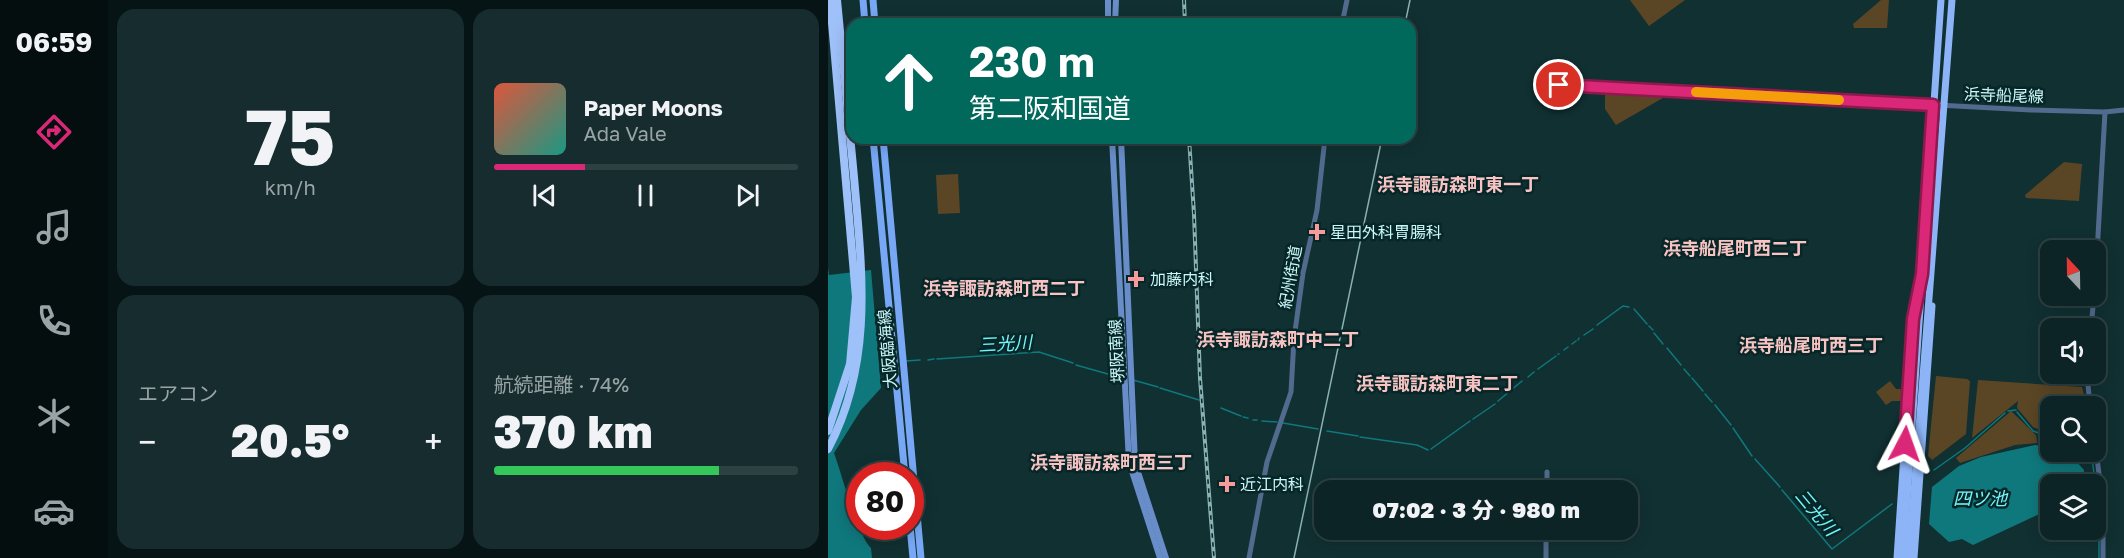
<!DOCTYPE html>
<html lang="ja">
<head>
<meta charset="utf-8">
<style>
  :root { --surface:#0d2426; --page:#162c2e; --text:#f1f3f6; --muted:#9aa4a7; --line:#2d4143; --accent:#db2777 }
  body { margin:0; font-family:"Golos Text","Noto Sans JP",sans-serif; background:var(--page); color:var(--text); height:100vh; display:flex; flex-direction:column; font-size:22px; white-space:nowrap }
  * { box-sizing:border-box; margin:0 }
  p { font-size:20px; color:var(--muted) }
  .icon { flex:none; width:33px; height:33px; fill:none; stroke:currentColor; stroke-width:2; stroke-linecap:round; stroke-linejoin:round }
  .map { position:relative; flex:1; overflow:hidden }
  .panel { display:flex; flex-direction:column; gap:9px; padding:9px; background:#071415; width:720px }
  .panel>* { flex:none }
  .hud { position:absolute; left:18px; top:18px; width:570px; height:126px; border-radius:18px; box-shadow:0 3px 15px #0003,0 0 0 2px var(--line); background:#00695c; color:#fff; overflow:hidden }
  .needle { width:39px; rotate:338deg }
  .controls { position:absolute; left:1212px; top:240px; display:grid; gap:12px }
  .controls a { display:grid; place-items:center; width:66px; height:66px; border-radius:12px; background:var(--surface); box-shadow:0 3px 15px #0003,0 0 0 2px var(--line); font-size:30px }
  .speed { position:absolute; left:18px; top:462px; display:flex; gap:12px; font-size:30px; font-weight:700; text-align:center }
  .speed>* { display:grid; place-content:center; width:78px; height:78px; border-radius:50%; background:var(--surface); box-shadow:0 3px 15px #0003,0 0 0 2px var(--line); line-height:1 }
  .speed .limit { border:9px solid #d22; background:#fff; color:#111 }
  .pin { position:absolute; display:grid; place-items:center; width:51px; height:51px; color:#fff; margin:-26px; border:3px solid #fff; border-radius:50%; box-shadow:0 2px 6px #0007 }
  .me { position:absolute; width:66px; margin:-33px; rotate:4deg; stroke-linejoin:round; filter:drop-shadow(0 0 4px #0008) }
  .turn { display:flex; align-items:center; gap:21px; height:126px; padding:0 24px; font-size:27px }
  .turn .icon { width:78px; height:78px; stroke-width:2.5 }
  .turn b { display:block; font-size:42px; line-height:51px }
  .big { font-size:45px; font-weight:800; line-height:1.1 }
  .panel .widget { flex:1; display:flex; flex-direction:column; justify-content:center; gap:9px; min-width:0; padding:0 21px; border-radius:18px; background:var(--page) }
  .panel .dial { align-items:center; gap:0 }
  .dial b { font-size:78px; line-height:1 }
  .song { display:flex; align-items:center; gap:18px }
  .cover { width:72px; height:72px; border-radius:9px; background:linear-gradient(135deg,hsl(10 70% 55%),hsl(170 70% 35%)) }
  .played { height:6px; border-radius:3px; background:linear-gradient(90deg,var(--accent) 30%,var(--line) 30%) }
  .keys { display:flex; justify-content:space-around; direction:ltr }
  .heat { display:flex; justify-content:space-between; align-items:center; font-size:33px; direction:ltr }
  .charge { height:9px; border-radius:4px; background:linear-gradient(90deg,#34c759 74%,var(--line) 0) }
  .panel .tiles { flex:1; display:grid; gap:9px; grid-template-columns:repeat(2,1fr) }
  .trip { position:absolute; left:486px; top:480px; width:324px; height:60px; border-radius:18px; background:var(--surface); box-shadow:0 3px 15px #0003,0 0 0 2px var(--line); font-weight:800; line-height:60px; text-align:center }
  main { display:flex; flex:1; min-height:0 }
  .tabs { display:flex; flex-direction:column; width:108px; justify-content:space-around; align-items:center; background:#050e0f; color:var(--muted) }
  .tabs .icon { width:42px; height:42px }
  .tabs .active { color:var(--accent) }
  .tabs b { font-size:27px; color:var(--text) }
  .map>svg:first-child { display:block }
  .green { fill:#5a4625 }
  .water { fill:#0f787c }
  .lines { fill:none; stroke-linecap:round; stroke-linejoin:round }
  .stream { stroke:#0f787c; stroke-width:1.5 }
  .tertiary { stroke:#536a8f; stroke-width:5 }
  .secondary { stroke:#688dc8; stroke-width:6 }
  .primary { stroke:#78a8f5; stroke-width:7 }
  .trunk { stroke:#8cb4f7; stroke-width:7 }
  .motorway { stroke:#9fc1f9; stroke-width:8 }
  .tram { stroke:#8ab1b3; stroke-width:1.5 }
  .rail-casing { stroke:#8ab1b3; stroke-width:4 }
  .rail { stroke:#062628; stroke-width:1.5; stroke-dasharray:4.5; stroke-linecap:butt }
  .route-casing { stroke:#8e194d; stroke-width:15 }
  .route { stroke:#db2777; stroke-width:10 }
  .slow { stroke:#f59e0b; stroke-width:10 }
  .poi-dot { fill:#f59b9b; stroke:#062628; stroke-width:2 }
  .labels { text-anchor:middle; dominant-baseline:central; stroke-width:5; stroke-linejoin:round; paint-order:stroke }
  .street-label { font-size:16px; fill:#cbf7f9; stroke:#062628 }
  .poi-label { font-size:16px; fill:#cbf7f9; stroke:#062628; text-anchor:start }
  .neighbourhood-label { font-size:18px; font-weight:bold; fill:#f8c4c3; stroke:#062628 }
  .water-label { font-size:18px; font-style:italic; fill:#72f5fb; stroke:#062628 }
</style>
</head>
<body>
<main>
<nav class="tabs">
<b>06:59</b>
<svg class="icon active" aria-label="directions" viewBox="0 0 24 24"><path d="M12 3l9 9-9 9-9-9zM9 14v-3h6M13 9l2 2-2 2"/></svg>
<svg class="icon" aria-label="music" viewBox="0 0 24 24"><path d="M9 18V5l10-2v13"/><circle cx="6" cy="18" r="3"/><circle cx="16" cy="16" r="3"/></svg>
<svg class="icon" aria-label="phone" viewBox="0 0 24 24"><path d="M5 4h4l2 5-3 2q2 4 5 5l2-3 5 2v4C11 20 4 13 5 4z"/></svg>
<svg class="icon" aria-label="climate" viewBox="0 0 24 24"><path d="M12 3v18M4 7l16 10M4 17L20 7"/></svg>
<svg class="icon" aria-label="car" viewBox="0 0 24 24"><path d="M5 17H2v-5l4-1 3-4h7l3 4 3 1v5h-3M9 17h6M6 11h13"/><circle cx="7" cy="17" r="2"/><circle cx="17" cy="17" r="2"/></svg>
</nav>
<section class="panel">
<div class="tiles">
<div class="widget dial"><b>75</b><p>km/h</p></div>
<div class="widget">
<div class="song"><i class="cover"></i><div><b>Paper Moons</b><p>Ada Vale</p></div></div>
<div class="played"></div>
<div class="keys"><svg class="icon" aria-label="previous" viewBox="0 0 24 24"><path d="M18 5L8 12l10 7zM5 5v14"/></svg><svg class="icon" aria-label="pause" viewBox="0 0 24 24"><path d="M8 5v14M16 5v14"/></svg><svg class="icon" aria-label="next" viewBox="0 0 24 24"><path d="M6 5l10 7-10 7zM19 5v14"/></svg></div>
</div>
<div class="widget"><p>エアコン</p>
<div class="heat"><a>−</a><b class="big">20.5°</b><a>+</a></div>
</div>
<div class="widget"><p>航続距離 · 74%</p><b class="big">370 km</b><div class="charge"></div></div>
</div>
</section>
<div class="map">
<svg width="1296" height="558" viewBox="0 0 1296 558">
  <rect width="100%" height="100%" fill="#113032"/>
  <g class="green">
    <polygon points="802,0 857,0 821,26"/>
    <polygon points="1053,0 1061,0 1059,28 1026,28 1025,24"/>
    <polygon points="777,92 840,95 788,125 777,109"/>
    <polygon points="1236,162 1254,164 1251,201 1198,198 1197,195"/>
    <polygon points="130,174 132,213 110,214 108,175"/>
    <polygon points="1108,376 1139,379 1142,381 1138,434 1104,460 1100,456"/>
    <polygon points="1150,380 1254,387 1259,406 1222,406 1222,434 1205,427 1189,408 1190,401 1144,438"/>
    <polygon points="1062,381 1068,389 1074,389 1075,401 1064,401 1058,405 1048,392"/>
    <polygon points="1183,411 1208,435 1209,443 1187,445 1132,463 1128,458"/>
  </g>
  <g class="water">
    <path d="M0,267L1,275L43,270L53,388L33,410L6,453C14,475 30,536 43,548L44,558H0Z"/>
    <polygon points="1207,445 1222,447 1222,452 1240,452 1256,470 1255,484 1222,484 1222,509 1145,545 1134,539 1121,542 1101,524 1104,487 1131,466 1153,457"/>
  </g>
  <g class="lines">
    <g class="stream">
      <polyline points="806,309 819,324"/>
      <polyline points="769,325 795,306 801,307"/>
      <polyline points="821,326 825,330"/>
      <polyline points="826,333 835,344"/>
      <polyline points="756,335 765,329"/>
      <polyline points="750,340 751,338"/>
      <polyline points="744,344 748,341"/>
      <polyline points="839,348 853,365"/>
      <polyline points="736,350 740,347"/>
      <polyline points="730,354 731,354"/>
      <polyline points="109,359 211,352 245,363"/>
      <polyline points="100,360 106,359"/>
      <polyline points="78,361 92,360"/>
      <polyline points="51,365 64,363"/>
      <polyline points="248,365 294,378"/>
      <polyline points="710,369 728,356"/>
      <polyline points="856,369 862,376"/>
      <polyline points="700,377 706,372"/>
      <polyline points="864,378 875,391"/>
      <polyline points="305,380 330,387"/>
      <polyline points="332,388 371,400"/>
      <polyline points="877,394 884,402"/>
      <polyline points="670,401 694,381"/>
      <polyline points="887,405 903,425"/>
      <polyline points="393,408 413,416"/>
      <polyline points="1180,411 1188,410"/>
      <polyline points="1189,412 1205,431 1222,437"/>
      <polyline points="415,417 420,418"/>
      <polyline points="645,419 667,404"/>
      <polyline points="425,420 429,420"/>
      <polyline points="434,421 449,422"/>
      <polyline points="455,423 490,429"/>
      <polyline points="905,428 924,456"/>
      <polyline points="499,431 530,436"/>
      <polyline points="532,437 589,445 600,450"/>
      <polyline points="603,449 642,421"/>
      <polyline points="1263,452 1270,502"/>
      <polyline points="927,459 952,487"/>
      <polyline points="1106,470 1137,448 1177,413"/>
      <polyline points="954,490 1004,549 1064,504"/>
      <polyline points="1271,509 1271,558"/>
    </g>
    <g class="tertiary">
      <polyline points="514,24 519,0"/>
      <polyline points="731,85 1203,110 1277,112 1296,110"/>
      <polyline points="1268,271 1277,112"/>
      <polyline points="1263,328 1266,296"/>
      <polyline points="1259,374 1262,406"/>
      <polyline points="1268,450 1275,506 1275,558"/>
      <polyline points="719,490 719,472"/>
      <polyline points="421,558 439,462 463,392 466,339 475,273 489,210 497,138"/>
      <polyline points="718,558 718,530"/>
    </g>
    <g class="secondary">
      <polyline points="280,24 280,0"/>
      <polyline points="287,24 288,0"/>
      <polyline points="284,138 301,462 332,558"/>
      <polyline points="293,138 307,463 338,558"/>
    </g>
    <g class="primary">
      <polyline points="35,0 37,24"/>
      <polyline points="45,0 47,24"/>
      <polyline points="45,138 77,476"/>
      <polyline points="55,138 93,558"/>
      <polyline points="82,526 85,558"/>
    </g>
    <g class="trunk">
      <polyline points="1069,558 1085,319 1091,287"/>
      <polyline points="1075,558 1113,0"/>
      <polyline points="1081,558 1124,0"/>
      <polyline points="1086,558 1104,306"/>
    </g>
    <g class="motorway">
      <polyline points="0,431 22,364 28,297 2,0"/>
      <path d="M0,449C46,362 34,271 26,177C20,118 15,59 9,0"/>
    </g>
    <g class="tram">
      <polyline points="577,24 582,0"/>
      <polyline points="466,558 554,138"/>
    </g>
    <g class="rail-casing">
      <g id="rail">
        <polyline points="356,0 357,24"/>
        <polyline points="361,138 366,214 372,378 386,558"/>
      </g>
    </g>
    <use href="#rail" class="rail"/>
  </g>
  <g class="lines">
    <g class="route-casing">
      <polyline id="route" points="731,85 1105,105 1094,274 1085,319 1077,444"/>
    </g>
    <use href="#route" class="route"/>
    <polyline class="slow" points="868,92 1011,100"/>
  </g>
  <g class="poi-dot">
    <path d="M486 223h6v6h6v6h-6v6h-6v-6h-6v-6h6z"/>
    <path d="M305 270h6v6h6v6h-6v6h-6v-6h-6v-6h6z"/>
    <path d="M396 475h6v6h6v6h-6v6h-6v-6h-6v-6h6z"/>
  </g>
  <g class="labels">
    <g class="street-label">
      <text transform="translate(1176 95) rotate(2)">浜寺船尾線</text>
      <text transform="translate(462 277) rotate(-80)">紀州街道</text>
      <text transform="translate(59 349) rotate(-95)">大阪臨海線</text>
      <text transform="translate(288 351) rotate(-93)">堺阪南線</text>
    </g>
    <g class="poi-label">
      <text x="502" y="232">星田外科胃腸科</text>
      <text x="322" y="279">加藤内科</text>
      <text x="412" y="484">近江内科</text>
    </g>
    <g class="neighbourhood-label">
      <text x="630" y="184">浜寺諏訪森町東一丁</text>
      <text x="907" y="248">浜寺船尾町西二丁</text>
      <text x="176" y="288">浜寺諏訪森町西二丁</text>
      <text x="450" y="339">浜寺諏訪森町中二丁</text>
      <text x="983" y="345">浜寺船尾町西三丁</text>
      <text x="609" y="383">浜寺諏訪森町東二丁</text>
      <text x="283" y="462">浜寺諏訪森町西三丁</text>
    </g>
    <g class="water-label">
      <text transform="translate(177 343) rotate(-3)">三光川</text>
      <text x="1152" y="498">四ツ池</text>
      <text transform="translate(989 512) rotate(50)">三光川</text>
    </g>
  </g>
</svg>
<div class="controls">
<a><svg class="needle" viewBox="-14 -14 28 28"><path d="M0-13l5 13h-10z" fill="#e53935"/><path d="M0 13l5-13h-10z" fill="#9aa4a7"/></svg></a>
<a><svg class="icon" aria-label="sound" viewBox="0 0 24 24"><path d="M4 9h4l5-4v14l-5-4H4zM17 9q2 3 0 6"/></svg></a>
<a><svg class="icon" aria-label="search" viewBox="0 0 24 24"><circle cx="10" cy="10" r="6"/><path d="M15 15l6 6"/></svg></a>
<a><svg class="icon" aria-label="layers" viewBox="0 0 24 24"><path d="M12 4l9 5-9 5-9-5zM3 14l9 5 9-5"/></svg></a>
</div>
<div class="speed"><div class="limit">80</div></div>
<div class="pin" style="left:731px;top:85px;background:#d93025"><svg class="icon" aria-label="arrive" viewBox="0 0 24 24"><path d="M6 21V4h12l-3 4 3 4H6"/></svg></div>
<svg class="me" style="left:1077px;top:444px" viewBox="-20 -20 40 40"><path d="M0-17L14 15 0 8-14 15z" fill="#db2777" stroke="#fff" stroke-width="4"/></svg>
<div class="trip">07:02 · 3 分 · 980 m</div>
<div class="hud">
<div class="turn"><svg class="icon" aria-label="ahead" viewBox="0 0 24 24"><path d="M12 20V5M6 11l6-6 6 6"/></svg><div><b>230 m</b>第二阪和国道</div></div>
</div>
</div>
</main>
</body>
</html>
